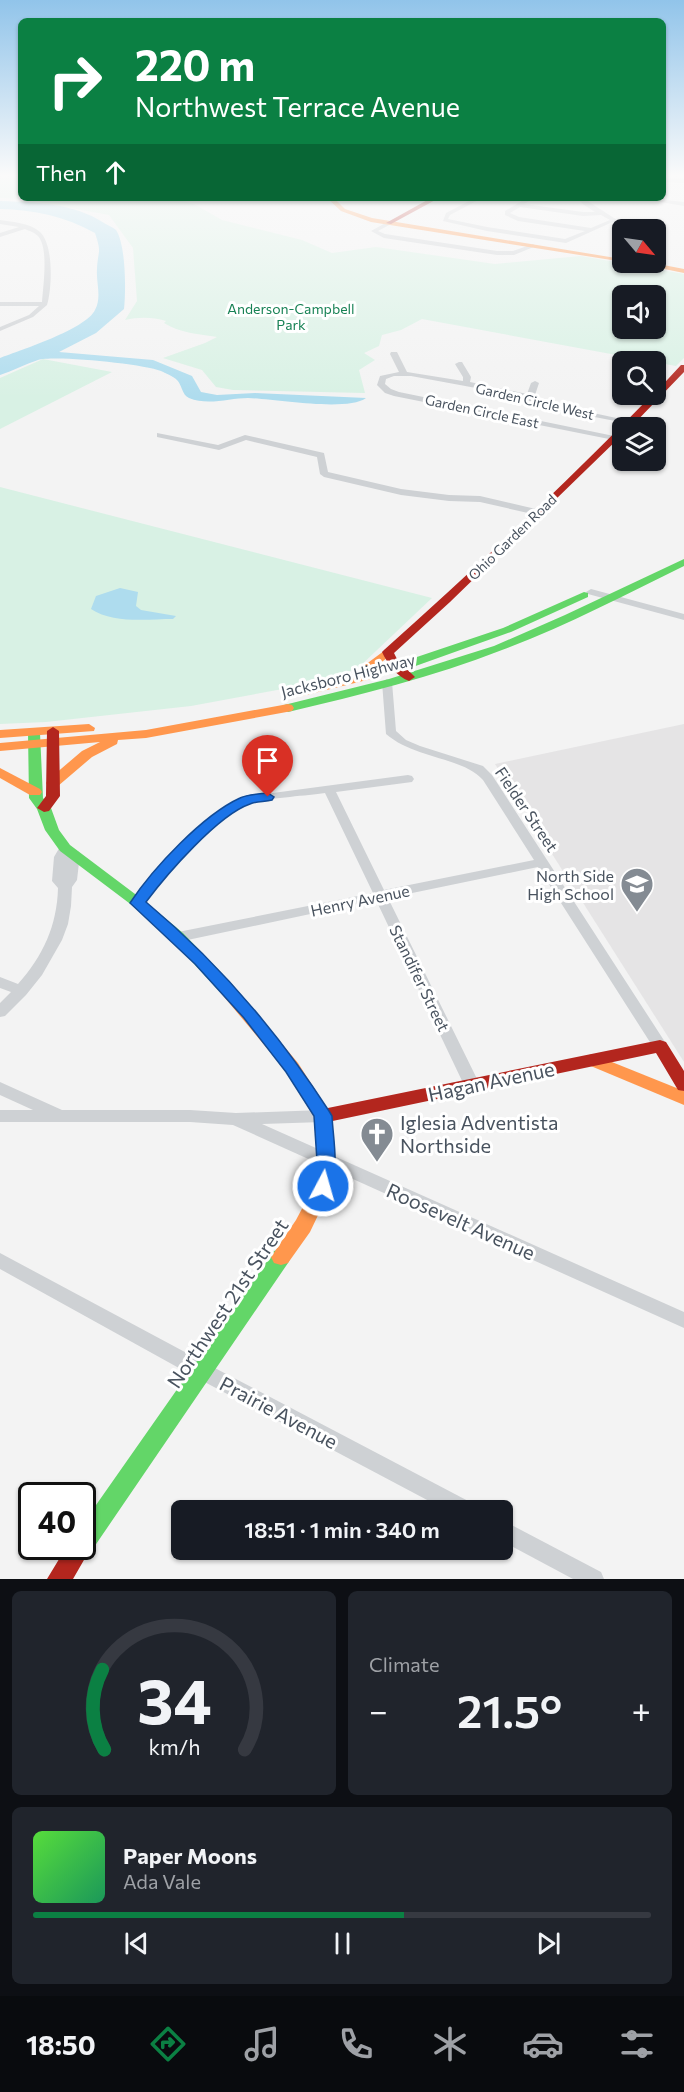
<!DOCTYPE html>
<html lang="en">
<head>
<meta charset="utf-8">
<style>
  :root { --surface:#171b24; --page:#20242c; --text:#f1f3f6; --muted:#9ea1a6; --line:#363941; --accent:#0b8043 }
  body { margin:0; font-family:Commissioner,sans-serif; background:var(--page); color:var(--text); height:100vh; display:flex; flex-direction:column; font-size:22px; white-space:nowrap }
  * { box-sizing:border-box; margin:0 }
  p { font-size:20px; color:var(--muted) }
  .icon { flex:none; width:33px; height:33px; fill:none; stroke:currentColor; stroke-width:2; stroke-linecap:round; stroke-linejoin:round }
  .map { position:relative; height:1579px; overflow:hidden }
  .sheet { display:flex; flex-direction:column; gap:12px; padding:12px; background:#0d0f14; flex:1 }
  .sheet>* { flex:none }
  .hud { position:absolute; left:18px; top:18px; width:648px; height:183px; border-radius:9px; box-shadow:0 2px 4px #0004; background:#0b8043; color:#fff; overflow:hidden }
  .needle { width:39px; rotate:119deg }
  .tools { position:absolute; left:612px; top:219px; display:grid; gap:12px }
  .tools a { display:grid; place-items:center; width:54px; height:54px; border-radius:9px; background:var(--surface); box-shadow:0 2px 4px #0004; font-size:30px }
  .speed { position:absolute; left:18px; top:1482px; display:flex; gap:12px; font-size:30px; font-weight:700; text-align:center }
  .speed>* { display:grid; place-content:center; width:78px; height:78px; border-radius:50%; background:var(--surface); box-shadow:0 2px 4px #0004; line-height:1 }
  .speed .limit { border:3px solid #111; border-radius:9px; background:#fff; color:#111 }
  .pin { position:absolute; display:grid; place-items:center; width:51px; height:51px; color:#fff; margin:-62px -26px; border-radius:50% 50% 50% 0; rotate:-45deg; box-shadow:0 0 6px #0007 }
  .pin .icon { rotate:45deg }
  .me { position:absolute; width:66px; margin:-33px; rotate:6deg; stroke-linejoin:round; filter:drop-shadow(0 0 4px #0008) }
  .turn { display:flex; align-items:center; gap:21px; height:126px; padding:0 18px; font-size:27px }
  .turn .icon { width:78px; height:78px; stroke-width:2.5 }
  .turn b { display:block; font-size:42px; line-height:51px }
  .then { display:flex; align-items:center; height:57px; padding:0 18px; background:#0003; gap:12px; font-size:22px }
  .big { font-size:45px; font-weight:600; line-height:1.1 }
  .sheet .tile { flex:1; display:flex; flex-direction:column; justify-content:center; gap:9px; min-width:0; padding:0 21px; border-radius:9px; background:var(--page) }
  .sheet .dial { align-items:center; gap:0 }
  .dial svg { height:156px; overflow:visible; fill:none; stroke:var(--line); stroke-width:7; stroke-linecap:round; text-anchor:middle }
  .dial text { fill:var(--text); stroke:none }
  .song { display:flex; align-items:center; gap:18px }
  .cover { width:72px; height:72px; border-radius:9px; background:linear-gradient(135deg,hsl(110 70% 55%),hsl(150 70% 35%)) }
  .played { height:6px; border-radius:3px; background:linear-gradient(90deg,var(--accent) 60%,var(--line) 60%) }
  .keys { display:flex; justify-content:space-around; direction:ltr }
  .heat { display:flex; justify-content:space-between; align-items:center; font-size:33px; direction:ltr }
  .sheet .tiles { flex:1; display:grid; gap:12px; grid-template-columns:1fr 1fr }
  .tile:last-child { grid-column:span 2 }
  .trip { position:absolute; left:171px; top:1500px; width:342px; height:60px; border-radius:9px; background:var(--surface); box-shadow:0 2px 4px #0004; font-weight:600; line-height:60px; text-align:center }
  .tabs { display:flex; height:96px; justify-content:space-around; align-items:center; background:#090b0e; color:var(--muted) }
  .tabs .icon { width:42px; height:42px }
  .tabs .current { color:var(--accent) }
  .tabs b { font-size:27px; color:var(--text) }
  .map>svg:first-child { display:block }
  .education { fill:#e5e4e5 }
  .green { fill:#d8f1e4; fill-rule:evenodd }
  .water { fill:#aedcee }
  .lines { fill:none; stroke-linecap:round; stroke-linejoin:round }
  .street { fill:#ced1d4; fill-rule:evenodd }
  .fast { fill:#63d668; fill-rule:evenodd }
  .slow { fill:#ff974d; fill-rule:evenodd }
  .jam { fill:#b3261e; fill-rule:evenodd }
  .route { fill:#1a73e8; stroke:#114b97; stroke-width:1.5 }
  .labels { text-anchor:middle; dominant-baseline:central; stroke-width:6; stroke-linejoin:round; paint-order:stroke }
  .far-park-label { font-size:14px; fill:#188255; stroke:#fff }
  .far-street-label { font-size:14px; fill:#49535f; stroke:#fff }
  .street-label { font-size:16px; fill:#49535f; stroke:#fff }
  .poi-label { font-size:16px; fill:#49535f; stroke:#fff; text-anchor:end }
  .near-street-label { font-size:20px; fill:#49535f; stroke:#fff }
  .near-poi-label { font-size:20px; fill:#49535f; stroke:#fff; text-anchor:start }
</style>
</head>
<body>
<div class="map">
<svg width="684" height="1579" viewBox="0 0 684 1579">
  <rect width="100%" height="100%" fill="#f3f3f3"/>
  <polygon class="education" points="684,724 684,1062 495,764"/>
  <g class="green">
    <path d="M0,177H21V198H171L194,204L222,220L302,240L332,253L376,247L495,264L581,256L684,274V358L676,366L422,319L401,330L382,335L379,346L364,353L375,360L359,370L365,393L233,390L216,387L202,370L163,358L205,343L217,337C200,334 179,333 164,323L166,321C152,317 139,317 125,320L137,301L133,248L109,215L21,199L0,198ZM622,296H656V328H622Z"/>
    <polygon points="43,359 112,372 0,429 0,378"/>
    <polygon points="0,487 432,598 357,669 299,686 191,706 46,722 0,724"/>
  </g>
  <g class="water">
    <path d="M0,201C35,202 74,203 104,223C107,225 113,227 116,230C126,245 126,291 124,309L96,333L59,352L153,360L192,376L201,392L217,395L255,393L366,398C347,412 274,399 248,398C230,398 208,406 189,398C182,395 182,385 177,380C173,376 165,373 161,371C143,364 56,355 38,360C25,364 13,371 0,375V358C21,350 86,329 95,310C102,297 96,283 97,269C98,249 102,254 95,233C65,216 34,210 0,209Z"/>
    <path d="M120,588L138,592L136,606L141,610L176,616L173,619C148,619 113,624 91,609L96,596Z"/>
  </g>
  <g class="lines">
    <g class="street">
      <polygon points="663,178 684,179 684,183 663,182"/>
      <path d="M475,198H482L450,215L448,219L487,227L565,239L585,231L518,221L505,215V211L527,198H534L524,204L583,212H595L584,205L577,198H583L617,220L566,243L487,231L443,221L446,213ZM520,207L583,216L601,215L610,220L591,228L519,217L510,213Z"/>
      <polygon points="646,198 684,202 684,206 649,200"/>
      <path d="M0,220C13,222 30,223 40,232C54,245 52,289 47,305L33,317L0,331V327L29,315L39,306H0V302H42C43,286 49,248 38,236C34,232 29,231 25,229L0,237V233L19,227L0,224Z"/>
      <polygon points="389,221 391,224 378,231 385,234 497,251 513,251 533,244 536,246 514,255 497,255 384,238 371,231"/>
      <polygon points="391,352 397,352 407,372 463,381 463,377 455,364 459,362 462,362 471,377 470,382 527,394 531,383 535,381 539,383 534,398 542,402 635,422 631,424 537,406 519,396 411,376 394,376 386,379 385,384 391,389 399,392 614,436 618,438 614,440 394,396 385,393 377,385 380,376 399,372 390,354"/>
      <polygon points="157,433 218,445 245,435 324,453 328,472 401,489 449,495 480,496 540,510 541,512 537,515 480,502 449,501 401,495 324,477 320,474 317,457 246,440 219,450 157,437"/>
      <polygon points="591,589 684,614 684,620 588,594 586,592"/>
      <path d="M387,679L392,682L396,731L406,740L420,746L483,766L492,775L665,1042L667,1046L665,1050L660,1051L655,1050L538,867L388,898L480,1085L477,1089L472,1091L467,1089L464,1085L376,900L178,942L173,940L171,937L173,934L178,932L373,893L325,793C305,796 265,798 248,804C209,819 167,873 143,906H133L131,903L168,858L199,827L229,804L243,797L408,775L412,776L414,779L412,782L336,792L384,890L534,860L483,780C463,757 415,759 386,734L382,682Z"/>
      <path d="M65,844L71,848L70,851H78L80,854L77,880L72,887L71,906L68,924L62,940L42,975L26,995L5,1016L0,1017V1003L11,992L0,988V977L18,984C43,956 57,926 58,888L52,881L54,857L61,845Z"/>
      <polygon points="0,1082 62,1110 190,1110 236,1113 323,1110 329,1112 331,1116 329,1120 323,1122 262,1124 684,1312 684,1328 233,1125 190,1122 0,1122 0,1110 33,1110 0,1095"/>
      <polygon points="0,1253 211,1366 472,1503 475,1510 446,1510 197,1378 0,1269"/>
      <polygon points="502,1520 601,1572 604,1579 573,1579 502,1541"/>
    </g>
    <g class="fast">
      <path d="M684,559V566C624,595 565,627 502,650C433,677 360,695 288,712L282,708L284,705L389,679L494,646L565,615Z"/>
      <polygon points="584,592 588,593 588,597 511,632 410,668 406,669 400,665 402,662 503,628"/>
      <polygon points="34,729 40,733 43,798 51,808 59,830 70,845 143,900 183,933 232,984 234,988 232,992 220,992 173,941 133,906 60,851 45,830 37,809 29,798 28,733"/>
      <polygon points="281,1249 288,1251 291,1257 288,1263 90,1553 82,1556 74,1553 71,1546 82,1546 82,1525 274,1251"/>
    </g>
    <g class="slow">
      <polygon points="327,198 334,198 345,209 372,218 622,259 624,262 371,222 341,211"/>
      <polygon points="630,262 648,262 684,269 684,273"/>
      <polygon points="388,648 394,652 392,654 369,672 375,672 377,675 375,678 302,696 296,692 298,689 350,676"/>
      <polygon points="288,704 292,705 294,708 292,711 146,738 118,740 117,744 92,757 58,786 48,786 46,783 48,780 82,751 100,742 0,751 0,743 146,730"/>
      <polygon points="89,724 95,728 94,731 0,738 0,730"/>
      <polygon points="0,768 40,789 42,792 40,795 30,795 0,778"/>
      <polygon points="226,982 232,984 298,1063 332,1116 335,1161 332,1186 310,1232 288,1263 281,1265 274,1263 271,1257 296,1220 314,1186 317,1161 314,1117 286,1071 220,992 218,988 220,984"/>
      <polygon points="592,1054 684,1091 684,1105 586,1064 584,1060 586,1056"/>
    </g>
    <g class="jam">
      <polygon points="431,198 439,198 391,224 386,223"/>
      <path d="M681,365H684V372L630,428H622V435L450,602L394,653L397,659L415,677L409,681C397,677 387,663 382,652L384,650C476,568 567,482 653,394H656V392Z"/>
      <polygon points="53,727 59,731 60,796 49,811 44,812 37,808 46,796 47,731"/>
      <polygon points="660,1040 666,1042 684,1071 684,1091 678,1090 656,1053 323,1123 317,1121 314,1116 317,1111 323,1109"/>
      <polygon points="82,1535 89,1538 92,1546 73,1579 47,1579 67,1546 82,1546"/>
    </g>
  </g>
  <linearGradient id="sky" x2="0" y2="1"><stop stop-color="#91c4ea"/><stop offset="0.44" stop-color="#fafafa"/><stop offset="1" stop-color="#fafafa" stop-opacity="0"/></linearGradient>
  <rect width="684" height="398" fill="url(#sky)"/>
  <path class="route" d="M268,793L274,797L272,800C265,802 257,801 250,804C218,815 167,874 146,902C218,962 278,1032 329,1111L332,1116C333,1139 340,1169 329,1191L323,1193L316,1191L313,1186L317,1161L314,1116L286,1072L244,1018L195,964L130,903C153,868 203,815 240,798C248,794 259,794 268,793Z"/>
  <defs>
    <g id="school-pin" transform="scale(1.725)"><path d="M0 17L-7.5 6A9.5 9.5 0 1 1 7.5 6Z" fill="#848b93" stroke="#fff"/><path d="M0-5L7-2L0 1L-7-2ZM-4 1L0 2.5L4 1V4Q0 6-4 4Z" fill="#fff"/></g>
    <g id="church-pin" transform="scale(1.725)"><path d="M0 17L-7.5 6A9.5 9.5 0 1 1 7.5 6Z" fill="#848b93" stroke="#fff"/><path d="M-1.2-6h2.4v3.5h3.3v2.4h-3.3V6h-2.4V-.1h-3.3v-2.4h3.3Z" fill="#fff"/></g>
  </defs>
  <g fill-rule="evenodd">
    <use href="#school-pin" x="637" y="884"/>
    <use href="#church-pin" x="377" y="1134"/>
  </g>
  <g class="labels">
    <g class="far-park-label">
      <text x="291" y="308">Anderson-Campbell<tspan x="291" dy="16">Park</tspan></text>
    </g>
    <g class="far-street-label">
      <text transform="translate(535 401) rotate(13)">Garden Circle West</text>
      <text transform="translate(482 411) rotate(12)">Garden Circle East</text>
      <text transform="translate(512 537) rotate(-44)">Ohio Garden Road</text>
    </g>
    <g class="street-label">
      <text transform="translate(348 675) rotate(-14)">Jacksboro Highway</text>
      <text transform="translate(527 809) rotate(56)">Fielder Street</text>
      <text transform="translate(360 900) rotate(-12)">Henry Avenue</text>
      <text transform="translate(420 978) rotate(64)">Standifer Street</text>
    </g>
    <g class="poi-label">
      <text x="614" y="875">North Side<tspan x="614" dy="18">High School</tspan></text>
    </g>
    <g class="near-street-label">
      <text transform="translate(491 1081) rotate(-12)">Hagan Avenue</text>
      <text transform="translate(461 1221) rotate(24)">Roosevelt Avenue</text>
      <text transform="translate(227 1303) rotate(-56)">Northwest 21st Street</text>
      <text transform="translate(279 1412) rotate(28)">Prairie Avenue</text>
    </g>
    <g class="near-poi-label">
      <text x="400" y="1122">Iglesia Adventista<tspan x="400" dy="23">Northside</tspan></text>
    </g>
  </g>
</svg>
<div class="tools">
<a><svg class="needle" viewBox="-14 -14 28 28"><path d="M0-13l5 13h-10z" fill="#e53935"/><path d="M0 13l5-13h-10z" fill="#9ea1a6"/></svg></a>
<a><svg class="icon" aria-label="sound" viewBox="0 0 24 24"><path d="M4 9h4l5-4v14l-5-4H4zM17 9q2 3 0 6"/></svg></a>
<a><svg class="icon" aria-label="search" viewBox="0 0 24 24"><circle cx="10" cy="10" r="6"/><path d="M15 15l6 6"/></svg></a>
<a><svg class="icon" aria-label="layers" viewBox="0 0 24 24"><path d="M12 4l9 5-9 5-9-5zM3 14l9 5 9-5"/></svg></a>
</div>
<div class="speed"><div class="limit">40</div></div>
<div class="pin" style="left:268px;top:797px;background:#d93025"><svg class="icon" aria-label="arrive" viewBox="0 0 24 24"><path d="M6 21V4h12l-3 4 3 4H6"/></svg></div>
<svg class="me" style="left:323px;top:1186px" viewBox="-20 -20 40 40"><circle r="17" fill="#1a73e8" stroke="#fff" stroke-width="3"/><path d="M0-11L8 9 0 5-8 9z" fill="#fff"/></svg>
<div class="trip">18:51 · 1 min · 340 m</div>
<div class="hud">
<div class="turn"><svg class="icon" aria-label="right" viewBox="0 0 24 24"><path d="M7 20v-9h11M14 6l5 5-5 5"/></svg><div><b>220 m</b>Northwest Terrace Avenue</div></div>
<div class="then">Then<svg class="icon" aria-label="ahead" viewBox="0 0 24 24"><path d="M12 20V5M6 11l6-6 6 6"/></svg></div>
</div>
</div>
<section class="sheet">
<div class="tiles">
<div class="tile dial"><svg viewBox="0 0 100 80">
<path d="M14 69A42 42 0 1 1 86 69"/>
<path d="M14 69A42 42 0 0 1 13 28" stroke="#0b8043"/>
<text x="50" y="56" font-size="32" font-weight="700">34</text>
<text x="50" y="72" font-size="11">km/h</text>
</svg></div>
<div class="tile"><p>Climate</p>
<div class="heat"><a>−</a><b class="big">21.5°</b><a>+</a></div>
</div>
<div class="tile">
<div class="song"><i class="cover"></i><div><b>Paper Moons</b><p>Ada Vale</p></div></div>
<div class="played"></div>
<div class="keys"><svg class="icon" aria-label="previous" viewBox="0 0 24 24"><path d="M18 5L8 12l10 7zM5 5v14"/></svg><svg class="icon" aria-label="pause" viewBox="0 0 24 24"><path d="M8 5v14M16 5v14"/></svg><svg class="icon" aria-label="next" viewBox="0 0 24 24"><path d="M6 5l10 7-10 7zM19 5v14"/></svg></div>
</div>
</div>
</section>
<nav class="tabs">
<b>18:50</b>
<svg class="icon current" aria-label="directions" viewBox="0 0 24 24"><path d="M12 3l9 9-9 9-9-9zM9 14v-3h6M13 9l2 2-2 2"/></svg>
<svg class="icon" aria-label="music" viewBox="0 0 24 24"><path d="M9 18V5l10-2v13"/><circle cx="6" cy="18" r="3"/><circle cx="16" cy="16" r="3"/></svg>
<svg class="icon" aria-label="phone" viewBox="0 0 24 24"><path d="M5 4h4l2 5-3 2q2 4 5 5l2-3 5 2v4C11 20 4 13 5 4z"/></svg>
<svg class="icon" aria-label="climate" viewBox="0 0 24 24"><path d="M12 3v18M4 7l16 10M4 17L20 7"/></svg>
<svg class="icon" aria-label="car" viewBox="0 0 24 24"><path d="M5 17H2v-5l4-1 3-4h7l3 4 3 1v5h-3M9 17h6M6 11h13"/><circle cx="7" cy="17" r="2"/><circle cx="17" cy="17" r="2"/></svg>
<svg class="icon" aria-label="filters" viewBox="0 0 24 24"><path d="M4 7h16M4 17h16"/><circle cx="9" cy="7" r="2"/><circle cx="15" cy="17" r="2"/></svg>
</nav>
</body>
</html>
